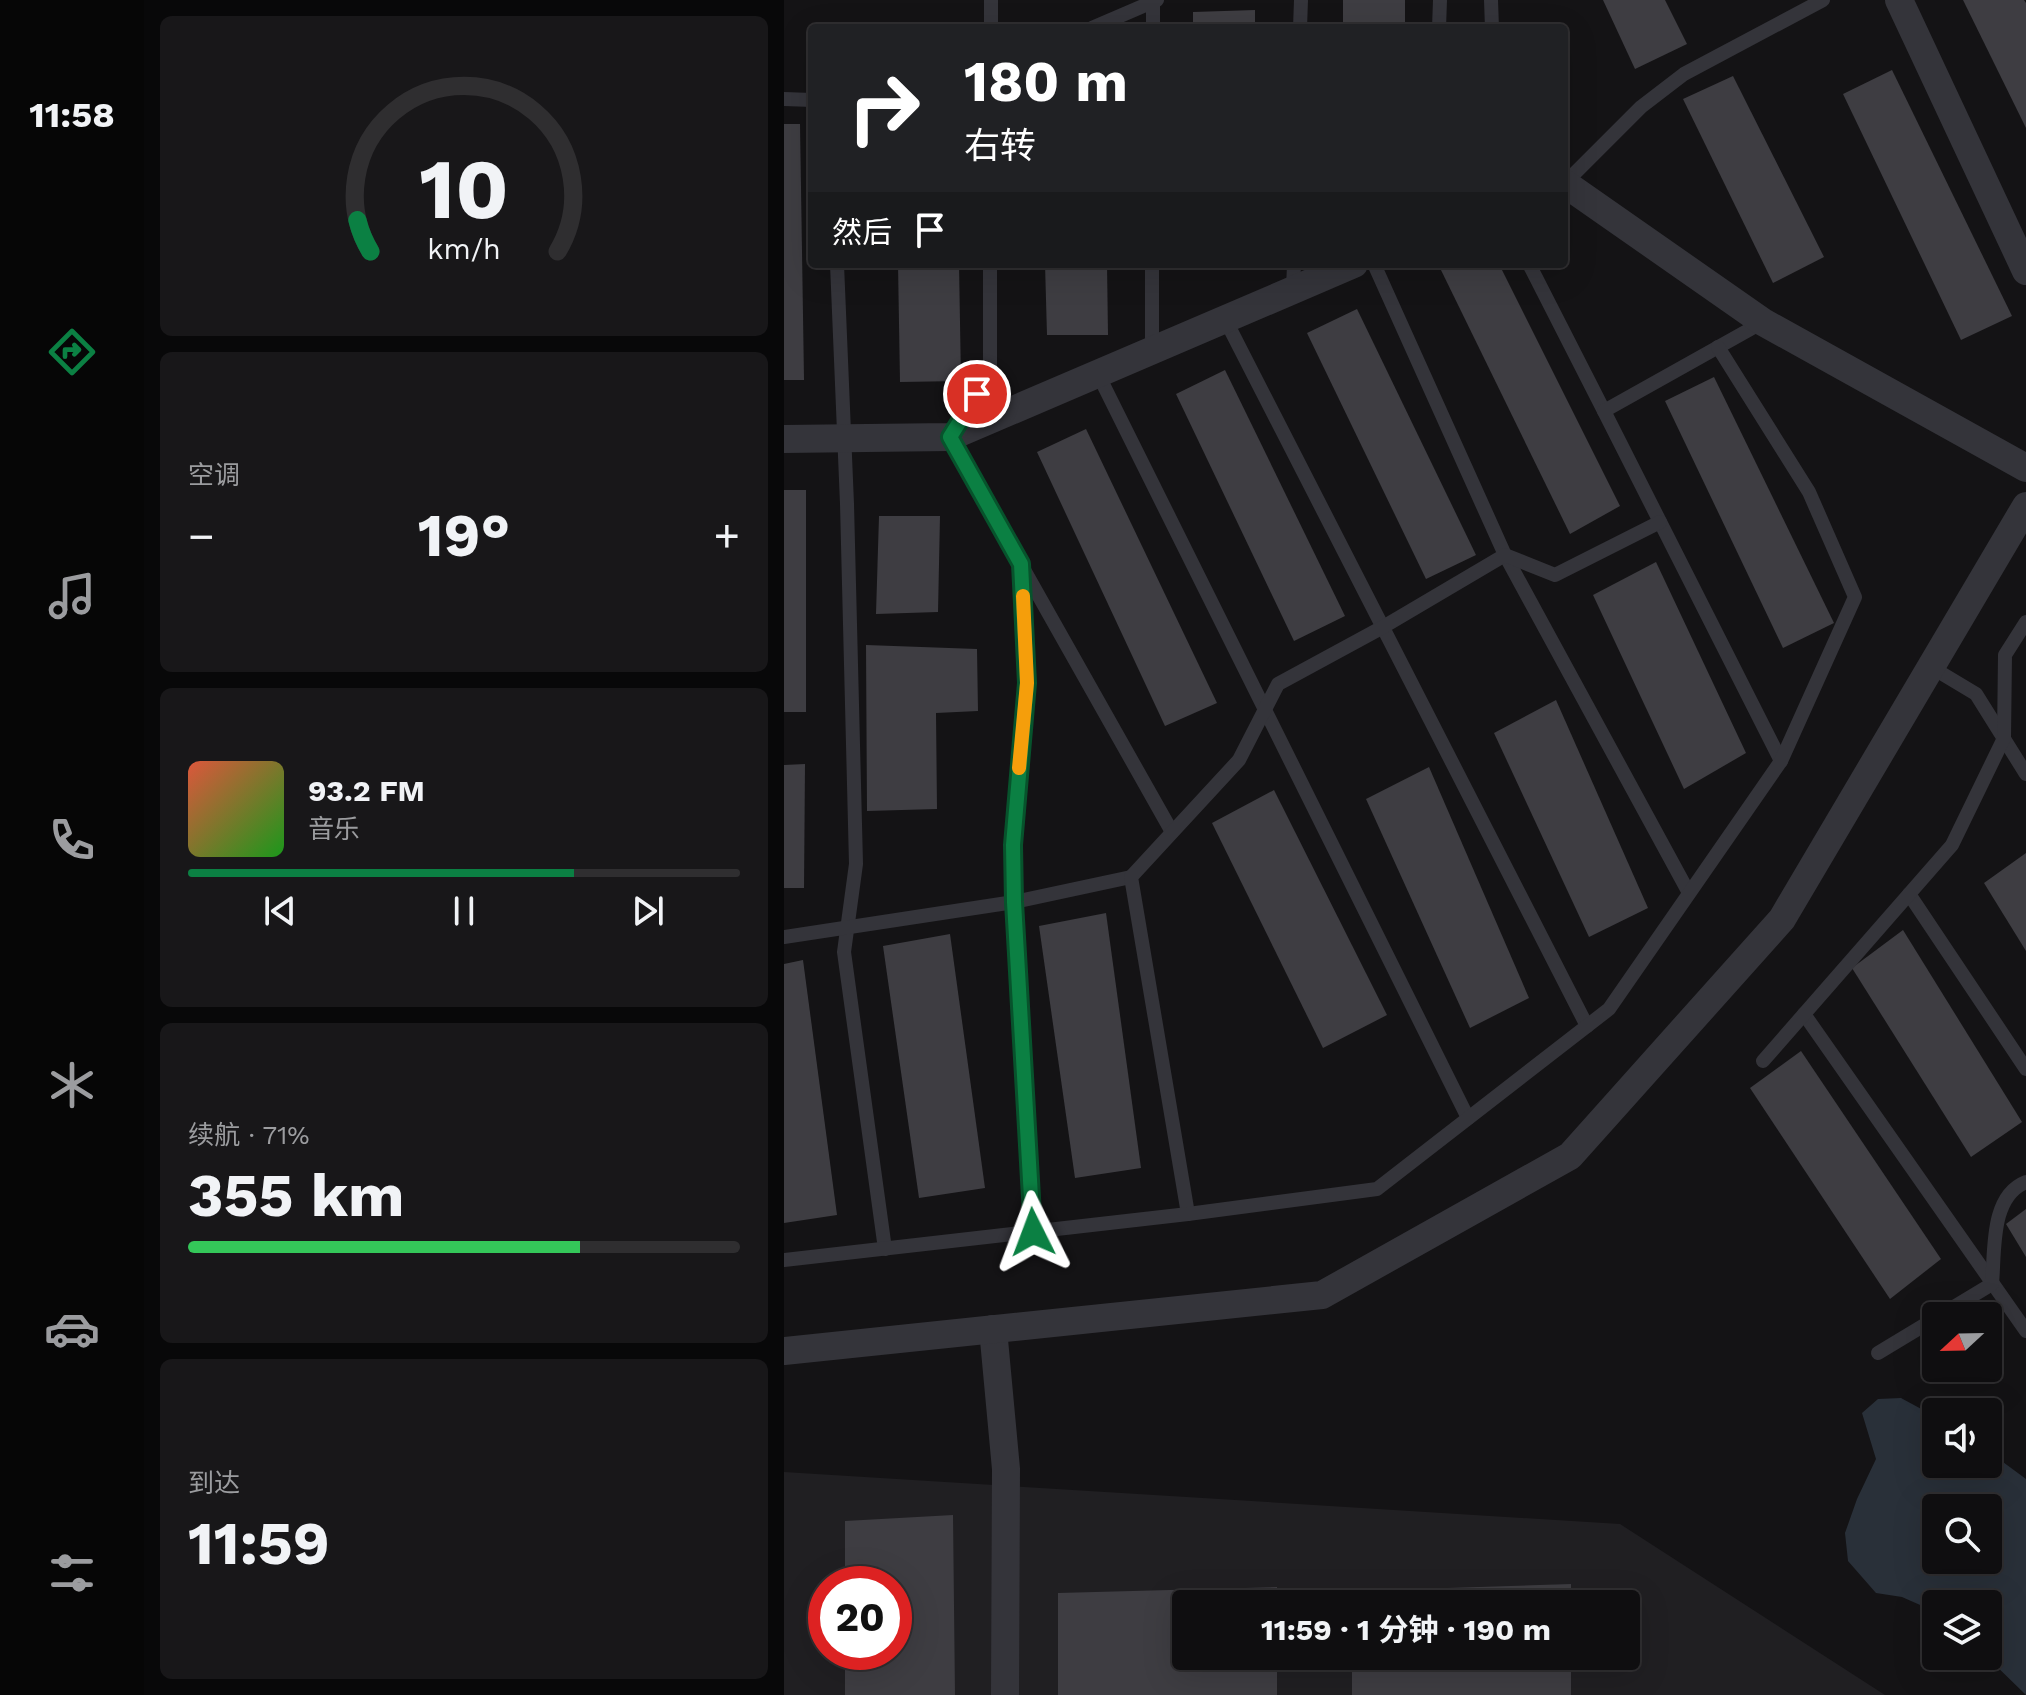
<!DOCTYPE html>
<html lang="zh">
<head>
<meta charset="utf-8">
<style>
  :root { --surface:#0f0e10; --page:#181719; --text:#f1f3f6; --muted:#9b9c9f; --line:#2f2e30; --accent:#0b8043 }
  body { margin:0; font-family:"Work Sans","Noto Sans SC",sans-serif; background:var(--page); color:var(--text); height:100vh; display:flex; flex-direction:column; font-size:30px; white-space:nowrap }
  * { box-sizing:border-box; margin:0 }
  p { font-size:26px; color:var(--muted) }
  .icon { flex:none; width:44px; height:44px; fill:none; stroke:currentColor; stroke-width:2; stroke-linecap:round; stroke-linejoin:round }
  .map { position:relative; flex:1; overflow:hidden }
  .drawer { display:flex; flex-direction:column; gap:16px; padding:16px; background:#080809; width:640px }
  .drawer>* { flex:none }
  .banner { position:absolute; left:24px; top:24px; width:760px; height:244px; border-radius:8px; box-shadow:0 8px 32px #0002,0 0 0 2px var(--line); background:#202124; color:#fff; overflow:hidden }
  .needle { width:52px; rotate:248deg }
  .fabs { position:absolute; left:1138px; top:1302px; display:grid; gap:16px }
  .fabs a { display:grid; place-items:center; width:80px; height:80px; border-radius:8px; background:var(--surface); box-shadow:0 8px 32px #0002,0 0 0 2px var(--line); font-size:40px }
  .speed { position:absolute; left:24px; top:1566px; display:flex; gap:16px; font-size:40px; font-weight:700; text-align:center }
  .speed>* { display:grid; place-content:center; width:104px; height:104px; border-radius:50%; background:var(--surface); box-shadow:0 8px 32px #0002,0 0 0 2px var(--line); line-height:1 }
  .speed .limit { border:12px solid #d22; background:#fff; color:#111 }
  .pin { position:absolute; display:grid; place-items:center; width:68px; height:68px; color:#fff; margin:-34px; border:4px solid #fff; border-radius:50%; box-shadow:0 2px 8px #0007 }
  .me { position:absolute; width:88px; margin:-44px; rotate:357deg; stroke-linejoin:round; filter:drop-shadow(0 0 6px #0008) }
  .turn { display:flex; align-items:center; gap:28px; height:168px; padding:0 24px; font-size:36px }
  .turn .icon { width:104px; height:104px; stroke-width:2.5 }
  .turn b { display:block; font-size:56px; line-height:68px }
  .then { display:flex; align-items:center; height:76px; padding:0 24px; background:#0003; gap:16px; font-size:30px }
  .big { font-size:60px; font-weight:700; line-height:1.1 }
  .drawer .widget { flex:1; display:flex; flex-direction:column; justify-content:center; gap:12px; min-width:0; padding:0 28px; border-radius:12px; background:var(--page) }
  .drawer .dial { align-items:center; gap:0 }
  .dial svg { height:208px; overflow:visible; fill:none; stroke:var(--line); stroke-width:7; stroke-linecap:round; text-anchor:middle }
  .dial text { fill:var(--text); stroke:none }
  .song { display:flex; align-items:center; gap:24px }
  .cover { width:96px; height:96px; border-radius:12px; background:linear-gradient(135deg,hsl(10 70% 55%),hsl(120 70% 35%)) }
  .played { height:8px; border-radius:4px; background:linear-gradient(90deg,var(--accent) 70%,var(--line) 70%) }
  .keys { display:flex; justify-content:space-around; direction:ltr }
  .heat { display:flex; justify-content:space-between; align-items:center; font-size:44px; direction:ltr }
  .charge { height:12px; border-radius:6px; background:linear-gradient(90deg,#34c759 71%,var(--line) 0) }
  .trip { position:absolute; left:388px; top:1590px; width:468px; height:80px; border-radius:8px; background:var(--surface); box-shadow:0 8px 32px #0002,0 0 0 2px var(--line); font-weight:700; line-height:80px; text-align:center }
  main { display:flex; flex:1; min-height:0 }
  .menu { display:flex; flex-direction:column; width:144px; justify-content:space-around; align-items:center; background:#060606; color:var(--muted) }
  .menu .icon { width:56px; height:56px }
  .menu .current { color:var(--accent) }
  .menu b { font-size:36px; color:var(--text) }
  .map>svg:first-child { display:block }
  .built { fill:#201f22; fill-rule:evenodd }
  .water { fill:#293039; fill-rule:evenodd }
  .building { fill:#3e3d42 }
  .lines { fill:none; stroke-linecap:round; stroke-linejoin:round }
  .lane { stroke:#34343a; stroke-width:14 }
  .street { stroke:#34343a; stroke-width:28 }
  .route-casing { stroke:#07532c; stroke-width:20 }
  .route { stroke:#0b8043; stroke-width:14 }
  .slow { stroke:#f59e0b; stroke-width:14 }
</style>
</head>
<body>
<main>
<nav class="menu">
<b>11:58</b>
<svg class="icon current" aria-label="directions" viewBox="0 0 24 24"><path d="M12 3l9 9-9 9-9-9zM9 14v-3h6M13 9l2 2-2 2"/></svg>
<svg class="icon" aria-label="music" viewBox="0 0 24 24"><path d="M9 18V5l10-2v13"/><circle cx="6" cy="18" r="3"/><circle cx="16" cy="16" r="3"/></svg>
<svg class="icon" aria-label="phone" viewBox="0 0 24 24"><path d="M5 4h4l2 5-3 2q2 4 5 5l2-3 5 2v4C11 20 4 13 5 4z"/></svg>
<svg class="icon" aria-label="climate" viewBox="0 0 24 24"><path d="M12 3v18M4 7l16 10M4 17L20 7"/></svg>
<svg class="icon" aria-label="car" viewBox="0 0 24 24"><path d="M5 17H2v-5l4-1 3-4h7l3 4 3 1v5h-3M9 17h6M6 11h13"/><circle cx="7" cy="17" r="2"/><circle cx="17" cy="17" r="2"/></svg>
<svg class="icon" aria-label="filters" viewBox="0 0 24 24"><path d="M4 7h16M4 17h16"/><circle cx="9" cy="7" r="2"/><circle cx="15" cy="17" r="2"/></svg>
</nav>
<section class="drawer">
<div class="widget dial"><svg viewBox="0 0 100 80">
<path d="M14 69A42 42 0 1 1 86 69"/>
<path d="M14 69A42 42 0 0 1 9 57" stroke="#0b8043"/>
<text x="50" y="56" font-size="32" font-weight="700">10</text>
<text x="50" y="72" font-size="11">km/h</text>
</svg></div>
<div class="widget"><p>空调</p>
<div class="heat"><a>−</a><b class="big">19°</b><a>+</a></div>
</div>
<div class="widget">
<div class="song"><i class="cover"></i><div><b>93.2 FM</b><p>音乐</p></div></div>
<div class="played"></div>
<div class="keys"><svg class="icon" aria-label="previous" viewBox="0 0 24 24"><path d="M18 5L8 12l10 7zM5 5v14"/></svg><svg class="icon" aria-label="pause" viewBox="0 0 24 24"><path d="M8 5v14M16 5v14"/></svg><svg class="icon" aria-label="next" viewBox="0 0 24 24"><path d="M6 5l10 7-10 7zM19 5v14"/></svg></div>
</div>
<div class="widget"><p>续航 · 71%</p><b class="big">355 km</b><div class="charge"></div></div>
<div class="widget"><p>到达</p><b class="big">11:59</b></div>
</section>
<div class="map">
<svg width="1242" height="1695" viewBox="0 0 1242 1695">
  <rect width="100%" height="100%" fill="#141315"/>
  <path class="built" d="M0,1472L836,1524L1101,1695H0ZM42,1584H110V1652H42ZM402,1604H842V1656H402Z"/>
  <path class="water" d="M1117,1398L1152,1417V1464H1204V1451L1242,1479V1695L1202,1656H1204V1604H1152V1612L1118,1597L1092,1593L1064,1561L1061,1533L1073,1499L1092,1459L1078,1413L1094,1399ZM1152,1508H1204V1560H1152Z"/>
  <g class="building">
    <rect x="559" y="0" width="62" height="28"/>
    <polygon points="819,0 881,0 903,44 851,69"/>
    <polygon points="1179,0 1240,0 1242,3 1242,128"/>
    <polygon points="471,10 471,28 409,28 409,12"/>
    <polygon points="1108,70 1228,316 1177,340 1059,94"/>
    <polygon points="949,76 1040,257 989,283 899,99"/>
    <polygon points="0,124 16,124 20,380 0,380"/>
    <polygon points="114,264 175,264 177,381 116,382"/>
    <polygon points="261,264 323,264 324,335 263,335"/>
    <polygon points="664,264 715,264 836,506 786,534 656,268"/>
    <polygon points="573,309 692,555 642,579 523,333"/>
    <polygon points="441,370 561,616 510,641 392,394"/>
    <polygon points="930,377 1050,623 999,648 881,401"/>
    <polygon points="302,429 433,703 381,726 253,452"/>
    <rect x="0" y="490" width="22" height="222"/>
    <polygon points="95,516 156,516 154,612 92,614"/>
    <polygon points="872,562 962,753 900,789 809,595"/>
    <polygon points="82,645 193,649 194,711 152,713 153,809 83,811"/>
    <polygon points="772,700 864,908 805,937 710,733"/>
    <polygon points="21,764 20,888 0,888 0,765"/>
    <polygon points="645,767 745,998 686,1028 582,799"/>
    <polygon points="490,790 603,1015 539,1048 428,823"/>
    <polygon points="1242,853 1242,951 1200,883"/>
    <polygon points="322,913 357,1168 291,1178 255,926"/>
    <polygon points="1119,930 1238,1122 1187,1157 1068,968"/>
    <polygon points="166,934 201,1188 135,1198 99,946"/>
    <polygon points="19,960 53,1215 0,1223 0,964"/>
    <polygon points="1017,1051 1157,1259 1106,1299 966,1088"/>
    <polygon points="1242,1209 1242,1257 1222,1224"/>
    <polygon points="169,1515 171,1695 61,1695 61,1652 110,1652 110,1584 61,1584 61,1521"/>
    <polygon points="787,1584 787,1604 568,1604 568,1591"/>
    <polygon points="493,1587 493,1604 402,1604 402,1656 493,1656 493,1695 274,1695 274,1593"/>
    <rect x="568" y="1656" width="219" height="39"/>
  </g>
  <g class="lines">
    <g class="lane">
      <polyline points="707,0 708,28"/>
      <polyline points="207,28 207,0"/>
      <polyline points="308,28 373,0"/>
      <polyline points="369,28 369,0"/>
      <polyline points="516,28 517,0"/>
      <polyline points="655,28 656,0"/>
      <polyline points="0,99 28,100"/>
      <polyline points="782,182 857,107 900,74 1039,0"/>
      <polyline points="53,264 63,504 72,864 60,952 101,1249"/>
      <polyline points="206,264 206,373 166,437 237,564 243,683 229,845 230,902 347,877"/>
      <polyline points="590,264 721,555 905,893"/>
      <polyline points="745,264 820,411"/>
      <polyline points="509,290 510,264"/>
      <polyline points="441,319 803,1026"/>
      <polyline points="979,322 820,411 997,761"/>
      <polyline points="368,350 368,264"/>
      <polyline points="314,374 684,1118"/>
      <polyline points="239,568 388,832"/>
      <polyline points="1147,667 1192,694 1242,774"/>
      <polyline points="1125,894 1242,1069"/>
      <polyline points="0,937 230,902 249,1232"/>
      <polyline points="1020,1014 1242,1331"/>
      <polyline points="979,1061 1168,845 1220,738 1221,655 1242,622"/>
      <polyline points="404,1214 347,877 455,760 494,684 599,627 721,555 771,575 876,522"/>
      <polyline points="0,1260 404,1214 593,1189 825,1009 997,761 1071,597 1025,492 934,347"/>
      <path d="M1155,1316L1208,1284C1211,1251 1206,1196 1242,1182"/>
      <polyline points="1094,1353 1152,1318"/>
    </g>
    <g class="street">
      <polyline points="1115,0 1242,271"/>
      <polyline points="780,183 979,322 1242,468"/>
      <polyline points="0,439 166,437 570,264"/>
      <polyline points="209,1329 222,1469 221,1695"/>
      <polyline points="0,1351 538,1295 786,1156 998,919 1242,506"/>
    </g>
  </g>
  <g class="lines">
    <g class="route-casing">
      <polyline id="route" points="193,394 166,437 237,564 243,683 229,845 230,902 249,1232"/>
    </g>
    <use href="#route" class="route"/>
    <polyline class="slow" points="235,768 243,683 239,596"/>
  </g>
</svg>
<div class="fabs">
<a><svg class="needle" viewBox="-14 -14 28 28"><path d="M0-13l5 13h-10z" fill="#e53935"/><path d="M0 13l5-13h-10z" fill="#9b9c9f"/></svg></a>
<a><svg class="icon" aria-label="sound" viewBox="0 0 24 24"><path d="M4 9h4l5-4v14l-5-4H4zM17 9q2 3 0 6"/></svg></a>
<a><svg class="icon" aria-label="search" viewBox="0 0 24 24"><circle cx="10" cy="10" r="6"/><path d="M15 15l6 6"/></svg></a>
<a><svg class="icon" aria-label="layers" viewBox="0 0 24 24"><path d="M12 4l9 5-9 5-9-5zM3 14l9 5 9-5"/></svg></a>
</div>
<div class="speed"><div class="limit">20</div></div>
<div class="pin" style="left:193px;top:394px;background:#d93025"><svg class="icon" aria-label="arrive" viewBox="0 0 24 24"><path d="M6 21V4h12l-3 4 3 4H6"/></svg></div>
<svg class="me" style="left:249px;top:1232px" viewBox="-20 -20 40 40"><path d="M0-17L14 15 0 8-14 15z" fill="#0b8043" stroke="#fff" stroke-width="4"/></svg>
<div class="trip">11:59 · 1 分钟 · 190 m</div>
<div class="banner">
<div class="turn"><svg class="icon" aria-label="right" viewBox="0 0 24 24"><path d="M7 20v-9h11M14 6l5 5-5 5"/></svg><div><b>180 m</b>右转</div></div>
<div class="then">然后<svg class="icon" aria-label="arrive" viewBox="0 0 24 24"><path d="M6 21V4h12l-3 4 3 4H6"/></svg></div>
</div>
</div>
</main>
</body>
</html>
